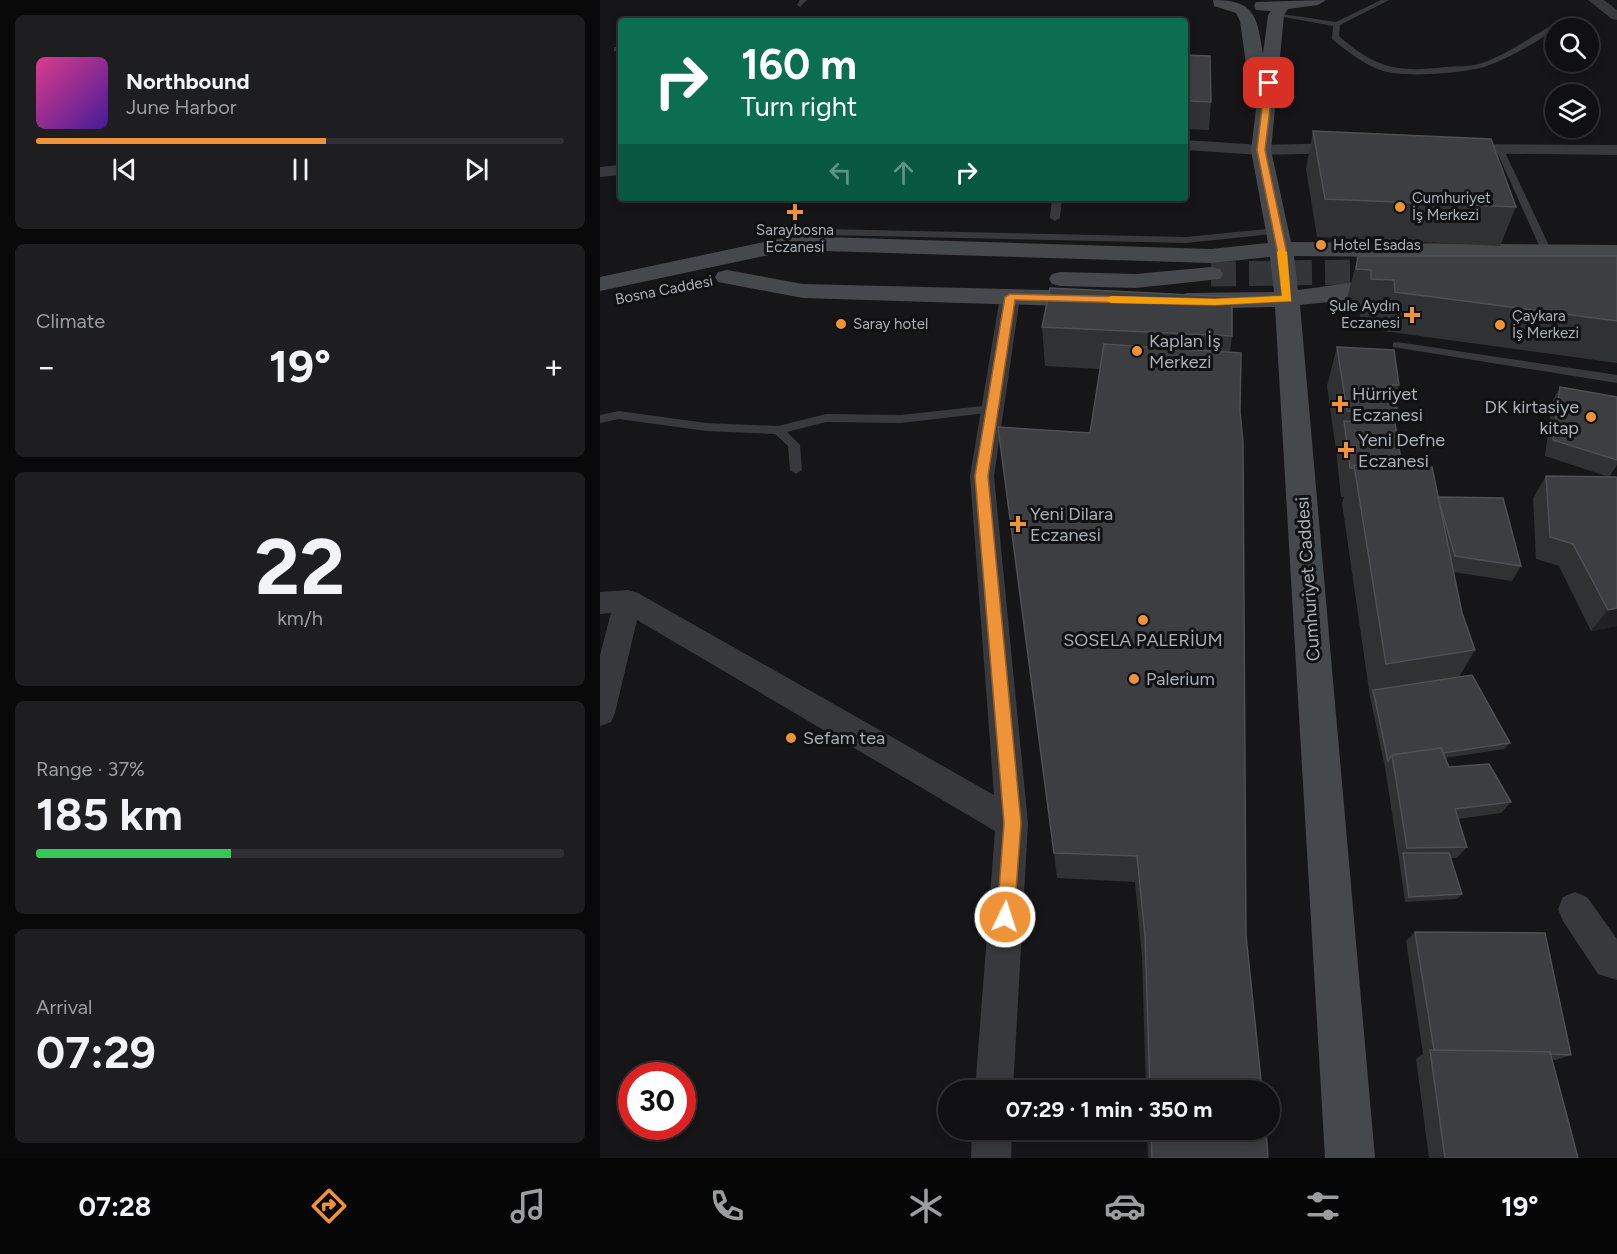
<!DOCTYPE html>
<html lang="en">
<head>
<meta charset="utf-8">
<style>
  :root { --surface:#101012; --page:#1e1e20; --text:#f1f3f6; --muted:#9c9d9f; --line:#303032; --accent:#ee9338 }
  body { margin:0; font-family:Figtree,sans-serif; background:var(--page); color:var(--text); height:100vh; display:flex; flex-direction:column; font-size:22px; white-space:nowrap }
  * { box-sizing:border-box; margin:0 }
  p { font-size:20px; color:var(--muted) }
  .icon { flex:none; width:33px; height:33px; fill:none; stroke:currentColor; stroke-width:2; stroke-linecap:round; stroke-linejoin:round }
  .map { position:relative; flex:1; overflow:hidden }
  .side { display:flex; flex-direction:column; gap:15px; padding:15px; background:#09090a; width:600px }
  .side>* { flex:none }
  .banner { position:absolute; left:18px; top:18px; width:570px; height:183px; border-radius:6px; box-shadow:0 3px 9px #0003,0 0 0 2px var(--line); background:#0b6e4f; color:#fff; overflow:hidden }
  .tools { position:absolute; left:945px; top:18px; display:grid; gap:12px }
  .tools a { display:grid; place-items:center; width:54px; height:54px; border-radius:50%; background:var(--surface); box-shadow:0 3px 9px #0003,0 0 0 2px var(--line); font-size:30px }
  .speed { position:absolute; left:18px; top:1062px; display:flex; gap:12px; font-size:30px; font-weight:700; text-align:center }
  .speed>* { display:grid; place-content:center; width:78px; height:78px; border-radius:50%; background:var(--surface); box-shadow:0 3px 9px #0003,0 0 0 2px var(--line); line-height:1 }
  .speed .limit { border:9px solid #d22; background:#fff; color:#111 }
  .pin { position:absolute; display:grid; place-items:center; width:51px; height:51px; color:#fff; margin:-26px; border-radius:12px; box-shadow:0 3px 9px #0006 }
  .me { position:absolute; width:66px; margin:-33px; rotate:4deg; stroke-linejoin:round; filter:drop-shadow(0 0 4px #0008) }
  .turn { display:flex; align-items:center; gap:21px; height:126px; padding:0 24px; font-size:27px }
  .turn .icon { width:78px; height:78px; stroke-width:2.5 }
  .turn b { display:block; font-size:42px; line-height:51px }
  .lanes { display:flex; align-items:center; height:57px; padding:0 24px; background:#0003; justify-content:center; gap:30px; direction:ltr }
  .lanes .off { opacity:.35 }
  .big { font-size:45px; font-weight:700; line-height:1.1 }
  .side .card { flex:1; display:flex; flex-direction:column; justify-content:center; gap:9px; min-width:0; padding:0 21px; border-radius:9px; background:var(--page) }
  .side .dial { align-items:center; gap:0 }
  .dial b { font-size:78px; line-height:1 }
  .song { display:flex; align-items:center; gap:18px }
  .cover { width:72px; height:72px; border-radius:9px; background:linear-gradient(135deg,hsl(330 70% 55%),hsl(260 70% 35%)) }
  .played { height:6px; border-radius:3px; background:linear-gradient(90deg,var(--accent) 55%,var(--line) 55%) }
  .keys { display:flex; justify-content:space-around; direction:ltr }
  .heat { display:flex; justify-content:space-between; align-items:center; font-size:33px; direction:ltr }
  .charge { height:9px; border-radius:4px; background:linear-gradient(90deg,#34c759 37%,var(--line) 0) }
  .trip { position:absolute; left:338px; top:1080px; width:342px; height:60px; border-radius:30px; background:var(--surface); box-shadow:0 3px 9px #0003,0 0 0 2px var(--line); font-weight:700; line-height:60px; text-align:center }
  .tab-bar { display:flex; height:96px; justify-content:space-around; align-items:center; background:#060607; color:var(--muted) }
  .tab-bar .icon { width:42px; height:42px }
  .tab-bar .on { color:var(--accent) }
  .tab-bar b { font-size:27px; color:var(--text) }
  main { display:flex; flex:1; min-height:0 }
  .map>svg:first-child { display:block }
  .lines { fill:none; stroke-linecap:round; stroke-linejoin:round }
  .secondary-tunnel { stroke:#333538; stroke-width:25; stroke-dasharray:25 13; stroke-linecap:butt }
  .lane { fill:#37393d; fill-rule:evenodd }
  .street { fill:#37393d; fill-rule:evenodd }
  .secondary { fill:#45484d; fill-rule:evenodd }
  .wall { fill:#2f3133 }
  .shaded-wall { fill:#202022 }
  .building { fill:#3c3e41; stroke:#4d5054; stroke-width:1.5 }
  .route { fill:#ee9338; stroke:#9b6024; stroke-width:1.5 }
  .slow { fill:#f59e0b }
  .poi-dot { fill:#ee9338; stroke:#111113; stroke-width:2 }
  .labels { text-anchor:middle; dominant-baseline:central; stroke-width:6; stroke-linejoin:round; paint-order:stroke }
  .far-poi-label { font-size:15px; fill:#a8b0b8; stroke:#111113; text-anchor:start }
  .far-street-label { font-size:15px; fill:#a8b0b8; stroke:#111113 }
  .poi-label { font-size:18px; fill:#a8b0b8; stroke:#111113; text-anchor:start }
  .street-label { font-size:18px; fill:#a8b0b8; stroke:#111113 }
</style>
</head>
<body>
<main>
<section class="side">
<div class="card">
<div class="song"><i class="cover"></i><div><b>Northbound</b><p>June Harbor</p></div></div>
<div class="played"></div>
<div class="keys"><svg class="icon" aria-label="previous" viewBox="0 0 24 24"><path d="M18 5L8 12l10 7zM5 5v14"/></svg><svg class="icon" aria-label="pause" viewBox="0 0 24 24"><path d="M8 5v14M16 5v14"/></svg><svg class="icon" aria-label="next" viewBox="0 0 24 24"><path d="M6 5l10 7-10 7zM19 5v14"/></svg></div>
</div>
<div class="card"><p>Climate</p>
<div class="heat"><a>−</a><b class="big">19°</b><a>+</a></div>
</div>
<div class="card dial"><b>22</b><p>km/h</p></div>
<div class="card"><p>Range · 37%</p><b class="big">185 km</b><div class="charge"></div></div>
<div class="card"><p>Arrival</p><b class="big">07:29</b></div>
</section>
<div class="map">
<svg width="1017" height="1158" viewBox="0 0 1017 1158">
  <rect width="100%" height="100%" fill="#161618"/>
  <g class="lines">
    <polyline class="secondary-tunnel" points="611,274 756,272"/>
    <g class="lane">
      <polygon points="200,0 207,0 200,7 197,5"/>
      <path d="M781,0H789L740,25L739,36C775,68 798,73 845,67C857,66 870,67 882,63C908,54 932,36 956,23L962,24C945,38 906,60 884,67C862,73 806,78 783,71C763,64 748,52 732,39L733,26L673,15L676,13L736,22Z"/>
      <rect x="14" y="47" width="7" height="4"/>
      <polygon points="900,147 904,150 952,252 950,254 942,252 896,150"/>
      <polygon points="452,198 462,198 460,218 455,221 450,218"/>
      <polygon points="678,228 683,231 681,233 586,243 224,235 205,237 192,246 187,243 199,233 224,229 586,237"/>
      <polygon points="797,342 1017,375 1017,383 793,347 793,343"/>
      <polygon points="392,405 396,406 396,412 301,423 226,422 187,432 200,445 202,470 196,474 190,470 188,446 175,434 106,431 19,419 0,423 0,415 19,411 106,423 178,426 226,414 301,415"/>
    </g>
    <g class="street">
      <polygon points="988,0 1004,0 1017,10 1017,20 1012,19"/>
      <polygon points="585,140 661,145 746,143 752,144 754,148 752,152 746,153 661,155 585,150"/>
      <polygon points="859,144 1017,145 1017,155 853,153 851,149 853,145"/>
      <polygon points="21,165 21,175 0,177 0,167"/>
      <polygon points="410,291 417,293 420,297 394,476 428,823 413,1090 375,1090 395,831 37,620 15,713 11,722 0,726 0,655 11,613 0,614 0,592 28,590 38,593 394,795 370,476 400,297 403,293"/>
      <polygon points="975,892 987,897 1017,939 1017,980 998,974 963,921 958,909 963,897"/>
      <polygon points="372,1130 412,1130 411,1158 371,1158"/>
    </g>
    <g class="secondary">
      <path d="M613,0C656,0 657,17 663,54L668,15L671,11L656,10L654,6L656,2L726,0L718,5L688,9L684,15L671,150L691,242L1017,245V259L694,256L698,290C732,286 772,276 805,284L808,289L805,294L700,305L775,1158H725L675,307L587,309L578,306L574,301L578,296L587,293L674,292L670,257L611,263L192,250L0,291V277L192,236L611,249L668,243L651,150L659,84L650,83L648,79L640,21L636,13L614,6Z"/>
      <polygon points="611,267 620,269 623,274 620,279 536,288 461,286 452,284 449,279 452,274 461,272 536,274"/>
      <polygon points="127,270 203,284 493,291 502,294 506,299 502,304 493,307 203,298 118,282 115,277 118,272"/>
    </g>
  </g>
  <g class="wall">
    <polygon points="585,55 611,102 609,130 585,129"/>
    <polygon points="713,131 916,207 900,246 717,237 706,169"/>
    <polygon points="758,256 1017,256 1017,363 783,331 783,319 760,318 760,309 746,308 748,295"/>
    <polygon points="442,327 632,336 630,352 640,411 646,935 662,1090 546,1090 542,957 535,882 457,878 454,853 500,369 445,366"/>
    <polygon points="737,347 799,385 795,398 798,414 795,423 802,467 921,566 912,581 853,572 862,613 875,650 859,677 910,743 904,749 845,758 849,767 911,802 901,813 858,819 867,847 857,858 850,858 862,894 857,899 805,902 799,859 785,767 770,697 742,503 744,497 741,497 736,450 727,386"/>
    <polygon points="960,387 1017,397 1017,465 1009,477 945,456 952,402"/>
    <polygon points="946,476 1017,479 1017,626 991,631 959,566 936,559 933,498"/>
    <polygon points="815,932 971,1055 956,1060 952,1060 978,1158 829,1158 816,1059 823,1054 806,941"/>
    <polygon points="547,1130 666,1130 668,1158 548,1158"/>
  </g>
  <polygon class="shaded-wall" points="1017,608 1017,626 991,631 1008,610"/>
  <g class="building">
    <polygon points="585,55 610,56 611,102 585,101"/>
    <polygon points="713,131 891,139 916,207 725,199"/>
    <polygon points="758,256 1017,256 1017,321 795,292 794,280 771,279 771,270 756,269"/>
    <polygon points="450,288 632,297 632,336 442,327"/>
    <polygon points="504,344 641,353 640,411 643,442 646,935 662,1090 550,1090 545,936 537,856 454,853 398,427 490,433"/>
    <polygon points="737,347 794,350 799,385 792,385 798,414 747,411"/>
    <polygon points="960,387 1017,397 1017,460 953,440"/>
    <polygon points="744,421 795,423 802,467 754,465 753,468 750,468"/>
    <polygon points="754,465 832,467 862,613 875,650 786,664"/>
    <polygon points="946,476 1016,477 1017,479 1017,608 1008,610 973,544 950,537"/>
    <polygon points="838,497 903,498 921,566 855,556 841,508"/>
    <polygon points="872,675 910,743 843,753 841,748 792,755 788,761 773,690"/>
    <polygon points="841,748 849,767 889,764 911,802 855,809 867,847 807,848 792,755"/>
    <polygon points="803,853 849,853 862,894 809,897"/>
    <polygon points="815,932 945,933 971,1055 951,1054 950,1052 834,1050"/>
    <polygon points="830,1050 950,1052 978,1158 845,1158"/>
    <polygon points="551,1130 666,1130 668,1158 552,1158"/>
  </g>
  <polygon class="route" points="669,80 673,83 665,150 686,249 691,301 615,305 415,300 388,476 421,823 414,917 412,923 405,925 399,923 397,917 404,823 375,476 405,297 410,294 615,299 682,296 677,249 657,150 665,83"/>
  <polygon class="slow" points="682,249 687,252 691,301 615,305 511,303 505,299 511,296 615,299 682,296 677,252"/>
  <g class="poi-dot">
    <circle cx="800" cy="207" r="6"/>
    <path d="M192 203h6v6h6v6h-6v6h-6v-6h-6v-6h6z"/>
    <circle cx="721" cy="245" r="6"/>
    <path d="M809 306h6v6h6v6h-6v6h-6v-6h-6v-6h6z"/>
    <circle cx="241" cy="324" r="6"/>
    <circle cx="900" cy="325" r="6"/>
    <circle cx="537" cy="351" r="6"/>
    <path d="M737 395h6v6h6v6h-6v6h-6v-6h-6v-6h6z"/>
    <circle cx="991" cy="417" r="6"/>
    <path d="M743 441h6v6h6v6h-6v6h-6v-6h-6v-6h6z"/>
    <path d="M415 515h6v6h6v6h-6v6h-6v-6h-6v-6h6z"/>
    <circle cx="543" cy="620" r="6"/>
    <circle cx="534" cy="679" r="6"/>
    <circle cx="191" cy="738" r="6"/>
  </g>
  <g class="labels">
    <g class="far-poi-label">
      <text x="812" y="198">Cumhuriyet<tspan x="812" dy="17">İş Merkezi</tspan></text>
      <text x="195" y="230" text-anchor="middle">Saraybosna<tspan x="195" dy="17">Eczanesi</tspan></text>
      <text x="733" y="245">Hotel Esadas</text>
      <text x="800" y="306" text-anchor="end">Şule Aydın<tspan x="800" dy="17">Eczanesi</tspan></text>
      <text x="912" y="316">Çaykara<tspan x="912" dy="17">İş Merkezi</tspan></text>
      <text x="253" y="324">Saray hotel</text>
    </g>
    <g class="far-street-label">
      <text transform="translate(64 290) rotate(-11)">Bosna Caddesi</text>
    </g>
    <g class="poi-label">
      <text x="549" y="341">Kaplan İş<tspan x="549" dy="21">Merkezi</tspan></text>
      <text x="752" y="394">Hürriyet<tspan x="752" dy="21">Eczanesi</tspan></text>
      <text x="979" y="407" text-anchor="end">DK kirtasiye<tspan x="979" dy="21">kitap</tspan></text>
      <text x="758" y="440">Yeni Defne<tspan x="758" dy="21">Eczanesi</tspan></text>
      <text x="430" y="514">Yeni Dilara<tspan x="430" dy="21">Eczanesi</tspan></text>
      <text x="543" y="640" text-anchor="middle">SOSELA PALERİUM</text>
      <text x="546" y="679">Palerium</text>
      <text x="203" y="738">Sefam tea</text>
    </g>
    <g class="street-label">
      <text transform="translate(708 579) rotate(-94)">Cumhuriyet Caddesi</text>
    </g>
  </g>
</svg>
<div class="tools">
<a><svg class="icon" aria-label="search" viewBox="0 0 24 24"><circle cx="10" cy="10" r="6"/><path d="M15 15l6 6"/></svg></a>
<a><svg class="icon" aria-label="layers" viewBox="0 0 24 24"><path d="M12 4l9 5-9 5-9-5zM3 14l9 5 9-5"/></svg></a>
</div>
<div class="speed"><div class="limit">30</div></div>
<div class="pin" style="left:669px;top:83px;background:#d93025"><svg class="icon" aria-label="arrive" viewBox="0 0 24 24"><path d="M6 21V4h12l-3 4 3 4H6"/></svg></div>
<svg class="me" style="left:405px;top:917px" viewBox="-20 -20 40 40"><circle r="17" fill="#ee9338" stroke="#fff" stroke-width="3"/><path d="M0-11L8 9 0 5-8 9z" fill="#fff"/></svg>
<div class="trip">07:29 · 1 min · 350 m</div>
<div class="banner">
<div class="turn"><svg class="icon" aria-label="right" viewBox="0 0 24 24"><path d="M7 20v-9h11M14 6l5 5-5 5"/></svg><div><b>160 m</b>Turn right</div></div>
<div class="lanes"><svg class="icon off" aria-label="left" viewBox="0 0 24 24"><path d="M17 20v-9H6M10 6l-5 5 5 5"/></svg><svg class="icon off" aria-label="ahead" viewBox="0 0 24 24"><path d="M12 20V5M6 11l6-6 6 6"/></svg><svg class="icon" aria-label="right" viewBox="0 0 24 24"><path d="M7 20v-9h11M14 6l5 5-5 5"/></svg></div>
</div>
</div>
</main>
<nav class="tab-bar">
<b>07:28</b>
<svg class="icon on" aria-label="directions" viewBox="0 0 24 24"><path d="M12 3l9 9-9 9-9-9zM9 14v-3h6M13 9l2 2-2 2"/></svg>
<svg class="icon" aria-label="music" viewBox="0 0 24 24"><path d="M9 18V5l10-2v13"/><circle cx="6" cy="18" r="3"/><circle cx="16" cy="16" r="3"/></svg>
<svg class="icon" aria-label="phone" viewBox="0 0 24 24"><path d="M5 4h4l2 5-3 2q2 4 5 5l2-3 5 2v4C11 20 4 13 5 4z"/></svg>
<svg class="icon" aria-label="climate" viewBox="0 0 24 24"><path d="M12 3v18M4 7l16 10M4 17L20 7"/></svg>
<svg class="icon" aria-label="car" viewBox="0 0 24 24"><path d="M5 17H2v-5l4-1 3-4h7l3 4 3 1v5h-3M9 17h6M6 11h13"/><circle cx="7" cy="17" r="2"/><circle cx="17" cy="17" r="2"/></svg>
<svg class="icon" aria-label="filters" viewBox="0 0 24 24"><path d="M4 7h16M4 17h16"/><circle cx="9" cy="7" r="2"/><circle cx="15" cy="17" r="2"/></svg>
<b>19°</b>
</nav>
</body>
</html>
